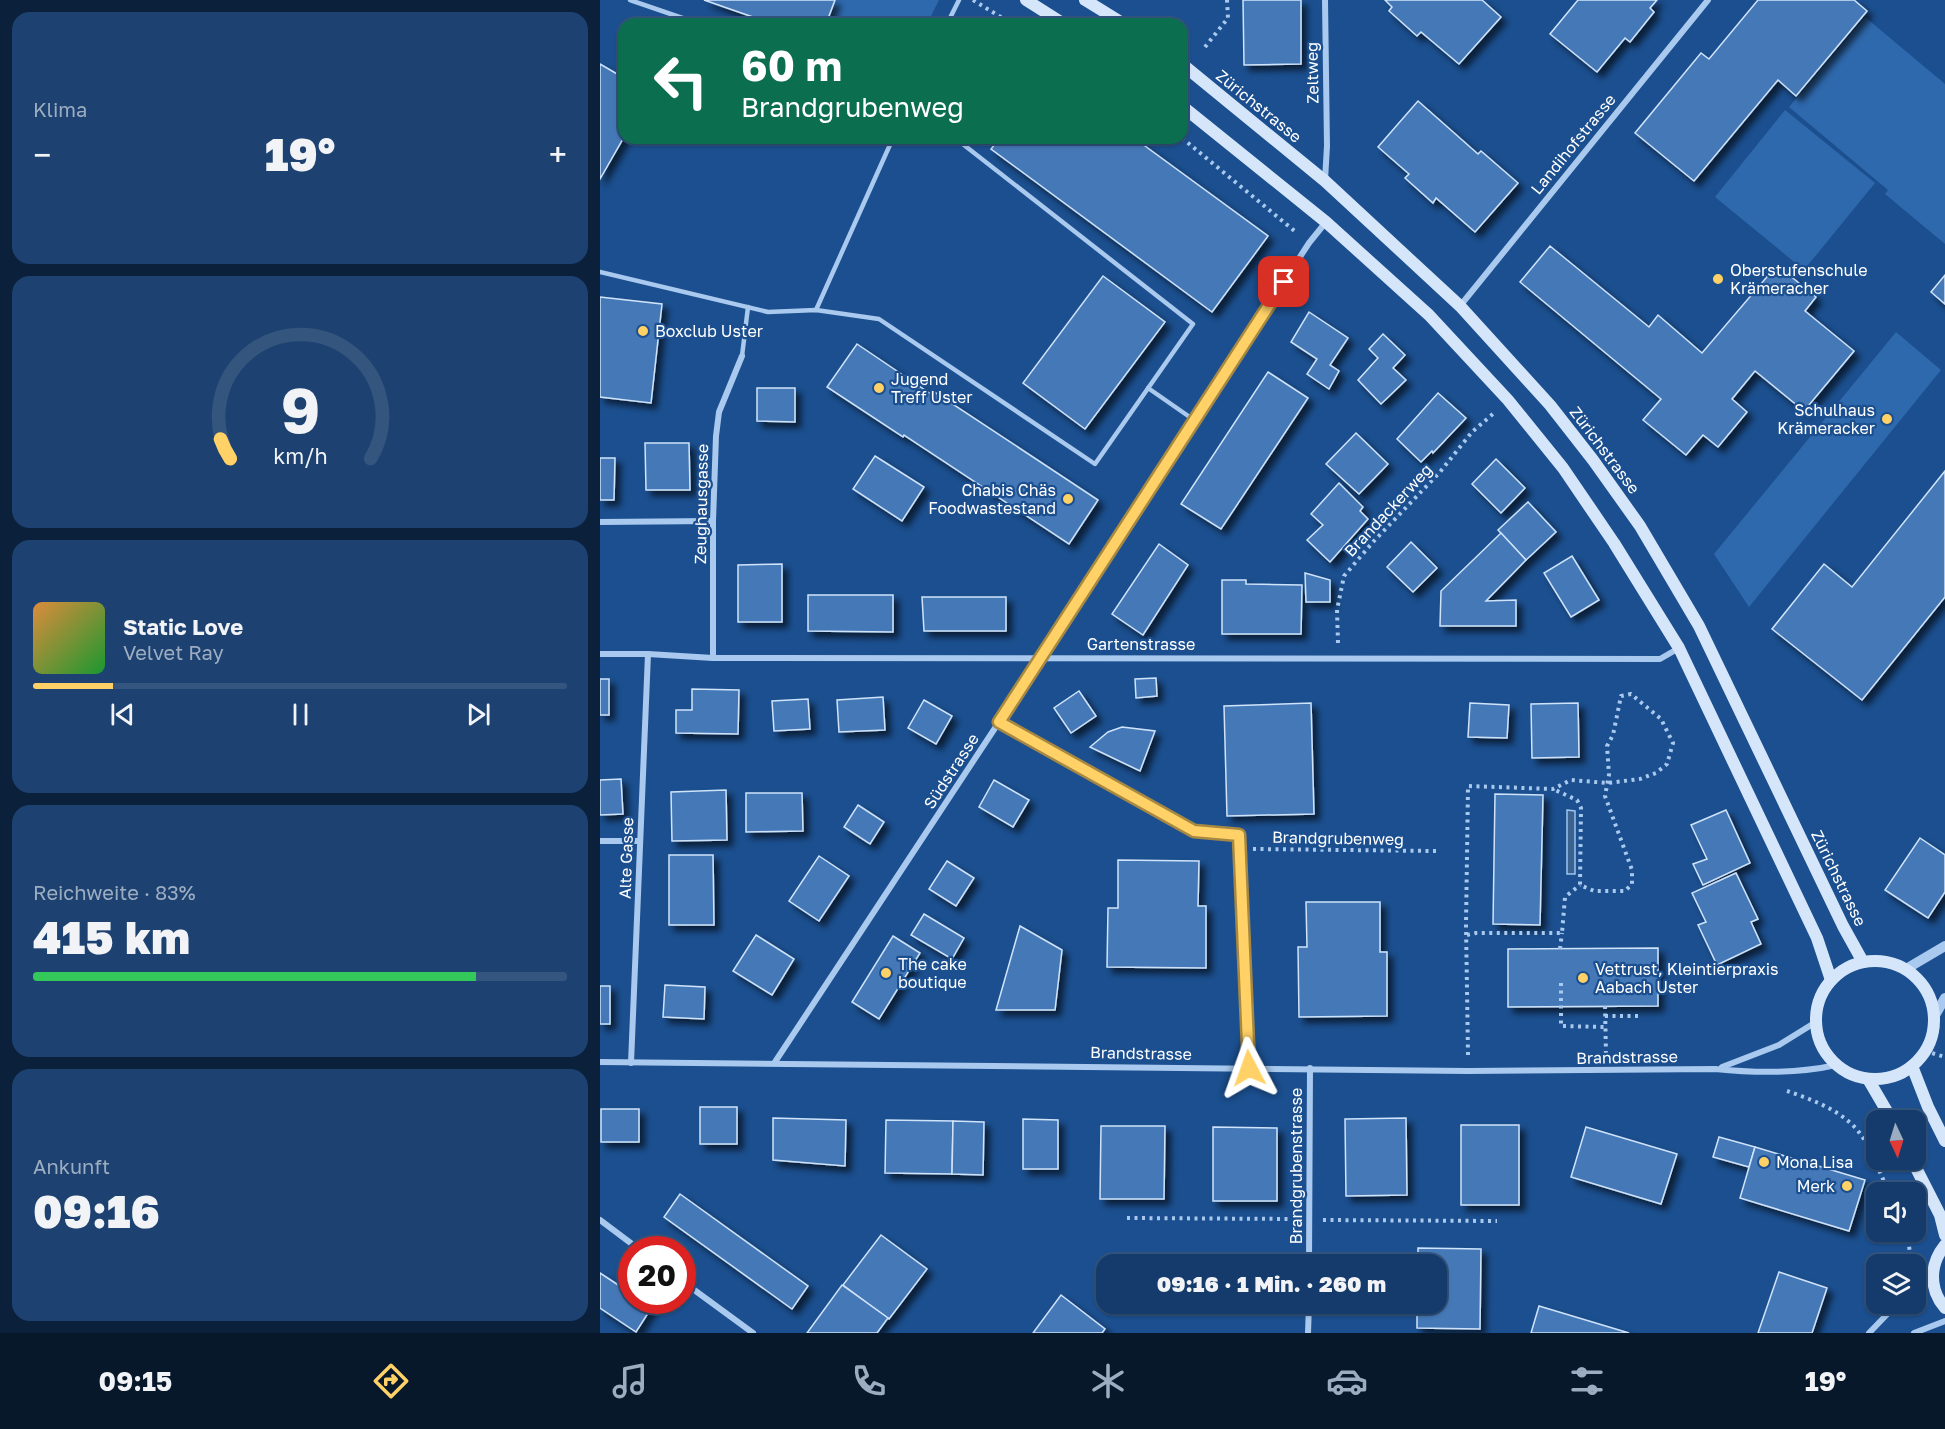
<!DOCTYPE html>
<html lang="de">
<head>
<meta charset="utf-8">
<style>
  :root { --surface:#143b6b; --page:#1d4271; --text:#f1f3f6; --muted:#9dadc1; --line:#33557e; --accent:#ffd166 }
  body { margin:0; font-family:"Golos Text",sans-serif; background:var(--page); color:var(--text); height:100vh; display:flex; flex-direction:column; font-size:22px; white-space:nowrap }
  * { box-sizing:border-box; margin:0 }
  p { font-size:20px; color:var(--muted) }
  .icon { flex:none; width:33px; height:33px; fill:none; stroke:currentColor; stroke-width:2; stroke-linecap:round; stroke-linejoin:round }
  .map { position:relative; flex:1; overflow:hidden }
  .details { display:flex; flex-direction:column; gap:12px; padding:12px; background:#0b203b; width:600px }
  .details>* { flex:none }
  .hud { position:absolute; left:18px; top:18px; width:570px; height:126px; border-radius:18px; box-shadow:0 2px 4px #0004,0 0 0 2px var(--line); background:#0b6e4f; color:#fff; overflow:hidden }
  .needle { width:39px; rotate:176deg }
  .fabs { position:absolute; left:1266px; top:1110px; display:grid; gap:12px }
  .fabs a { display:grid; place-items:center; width:60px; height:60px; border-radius:12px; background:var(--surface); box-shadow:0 2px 4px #0004,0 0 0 2px var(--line); font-size:30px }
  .speed { position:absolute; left:18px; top:1236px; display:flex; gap:12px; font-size:30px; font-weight:700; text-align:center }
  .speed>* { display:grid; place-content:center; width:78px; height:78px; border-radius:50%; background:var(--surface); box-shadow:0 2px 4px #0004,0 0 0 2px var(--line); line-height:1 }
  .speed .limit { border:9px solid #d22; background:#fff; color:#111 }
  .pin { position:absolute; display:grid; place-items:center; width:51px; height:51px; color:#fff; margin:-26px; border-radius:12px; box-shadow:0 3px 9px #0006 }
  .me { position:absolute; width:66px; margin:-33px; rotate:356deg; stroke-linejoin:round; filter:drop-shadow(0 0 4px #0008) }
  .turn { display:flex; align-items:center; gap:21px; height:126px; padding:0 24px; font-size:27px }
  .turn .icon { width:78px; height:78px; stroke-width:2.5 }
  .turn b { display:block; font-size:42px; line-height:51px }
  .big { font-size:45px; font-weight:800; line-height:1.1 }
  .details .tile { flex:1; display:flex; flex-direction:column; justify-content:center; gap:9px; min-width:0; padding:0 21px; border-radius:18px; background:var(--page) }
  .details .dial { align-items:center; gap:0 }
  .dial svg { height:156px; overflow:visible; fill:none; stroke:var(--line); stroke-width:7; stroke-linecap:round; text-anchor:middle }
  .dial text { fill:var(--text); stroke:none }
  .song { display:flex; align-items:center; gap:18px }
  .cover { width:72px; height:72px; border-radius:9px; background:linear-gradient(135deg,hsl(30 70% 55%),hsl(130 70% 35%)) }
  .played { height:6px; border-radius:3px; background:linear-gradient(90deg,var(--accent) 15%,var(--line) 15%) }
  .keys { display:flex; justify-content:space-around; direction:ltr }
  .heat { display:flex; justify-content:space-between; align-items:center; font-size:33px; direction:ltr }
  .charge { height:9px; border-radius:4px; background:linear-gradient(90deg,#34c759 83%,var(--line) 0) }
  .trip { position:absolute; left:496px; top:1254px; width:351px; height:60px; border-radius:18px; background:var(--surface); box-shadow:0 2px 4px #0004,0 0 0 2px var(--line); font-weight:800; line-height:60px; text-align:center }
  .tab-bar { display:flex; height:96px; justify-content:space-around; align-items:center; background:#08182b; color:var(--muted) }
  .tab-bar .icon { width:42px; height:42px }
  .tab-bar .selected { color:var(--accent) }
  .tab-bar b { font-size:27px; color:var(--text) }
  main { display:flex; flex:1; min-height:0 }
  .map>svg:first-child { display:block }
  .green { fill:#2e69ad }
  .water { fill:#3c6290; stroke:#9cc4f0; stroke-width:1.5 }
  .building { fill:#4478b7; stroke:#cfe3fa; stroke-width:1.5; filter:url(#shadow) }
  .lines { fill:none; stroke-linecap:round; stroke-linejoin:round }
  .path { stroke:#a9c9ee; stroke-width:4; stroke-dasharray:3 4.5; stroke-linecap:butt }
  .service { stroke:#a9c9ee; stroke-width:4.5 }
  .minor { stroke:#a9c9ee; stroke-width:6 }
  .tertiary { stroke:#a9c9ee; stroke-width:10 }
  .secondary { stroke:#d6e6fa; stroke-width:12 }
  .route-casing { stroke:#a68842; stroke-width:15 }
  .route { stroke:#ffd166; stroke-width:10 }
  .poi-dot { fill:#ffd166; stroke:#1b4f8f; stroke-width:2 }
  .labels { text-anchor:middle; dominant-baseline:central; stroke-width:4.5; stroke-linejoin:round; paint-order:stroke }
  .street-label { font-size:16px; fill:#fff; stroke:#1b4f8f }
  .poi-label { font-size:16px; fill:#fff; stroke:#1b4f8f; text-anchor:start }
</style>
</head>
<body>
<main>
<section class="details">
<div class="tile"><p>Klima</p>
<div class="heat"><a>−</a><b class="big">19°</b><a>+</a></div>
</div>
<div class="tile dial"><svg viewBox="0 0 100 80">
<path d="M14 69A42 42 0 1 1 86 69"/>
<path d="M14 69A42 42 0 0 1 9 59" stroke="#ffd166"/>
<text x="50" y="56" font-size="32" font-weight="700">9</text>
<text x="50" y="72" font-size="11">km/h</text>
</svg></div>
<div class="tile">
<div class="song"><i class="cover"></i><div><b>Static Love</b><p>Velvet Ray</p></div></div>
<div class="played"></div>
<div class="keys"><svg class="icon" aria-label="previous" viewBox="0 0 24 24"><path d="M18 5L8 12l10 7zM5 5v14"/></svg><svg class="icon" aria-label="pause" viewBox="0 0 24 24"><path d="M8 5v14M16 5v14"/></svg><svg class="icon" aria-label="next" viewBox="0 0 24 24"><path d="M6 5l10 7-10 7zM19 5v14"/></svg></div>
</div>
<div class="tile"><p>Reichweite · 83%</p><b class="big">415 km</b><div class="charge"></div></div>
<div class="tile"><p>Ankunft</p><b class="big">09:16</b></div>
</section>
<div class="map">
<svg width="1345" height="1333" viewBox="0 0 1345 1333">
  <defs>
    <filter id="shadow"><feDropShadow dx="5.5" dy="5.5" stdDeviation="3" flood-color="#0009"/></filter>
  </defs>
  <rect width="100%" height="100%" fill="#1b4f8f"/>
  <g class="green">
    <polygon points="235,0 339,0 327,24 226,24"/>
    <polygon points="1265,17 1345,84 1345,244 1285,194 1288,190 1189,107"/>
    <polygon points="1185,110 1275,183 1204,270 1115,197"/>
    <polygon points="1296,332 1341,370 1149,607 1114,554"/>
  </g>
  <polygon class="water" points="967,810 975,811 975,874 967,874"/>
  <g class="building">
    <polygon points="104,0 235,0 226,24 173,24"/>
    <polygon points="643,0 701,0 701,64 644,65"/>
    <polygon points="785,0 882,0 901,17 859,64 821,32 817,36 789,11 792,7"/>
    <polygon points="978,0 1057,0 1050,8 1054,12 1030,42 1025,38 997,72 950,34"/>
    <polygon points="1158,0 1254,0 1267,11 1196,96 1178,80 1094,181 1035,133 1101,53 1109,59"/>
    <polygon points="0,64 24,78 24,137 0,179"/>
    <polygon points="818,101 878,154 881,151 918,183 875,232 836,198 833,203 805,178 809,174 778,147"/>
    <polygon points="400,138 534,138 668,236 612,312 391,149"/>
    <polygon points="950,246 1049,327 1058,315 1102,353 1177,265 1216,297 1205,311 1254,351 1204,411 1155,371 1132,399 1147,412 1118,447 1103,435 1086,455 1043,420 1061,399 920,282"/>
    <polygon points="1345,275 1345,304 1331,292"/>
    <polygon points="503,276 565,322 485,429 423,383"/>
    <polygon points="0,297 62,304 51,403 0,397"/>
    <polygon points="709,312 748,338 730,365 739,371 729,389 707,374 717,359 691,342"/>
    <polygon points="783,334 805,355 793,368 806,380 781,404 758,380 778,358 769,349"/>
    <polygon points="257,344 331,394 333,391 498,500 469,544 304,435 303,437 227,387"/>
    <polygon points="668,372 708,398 621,529 581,504"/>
    <polygon points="157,388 195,388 195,422 157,421"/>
    <polygon points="838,393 866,418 833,453 832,451 821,462 797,439"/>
    <polygon points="756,433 788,464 759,494 726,464"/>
    <polygon points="45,443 89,443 90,490 46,490"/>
    <polygon points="275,456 324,487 302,521 253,489"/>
    <polygon points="0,458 15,458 14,500 0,500"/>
    <polygon points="896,459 925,488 901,513 872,484"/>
    <polygon points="1345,471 1345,597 1262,700 1172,629 1224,564 1252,587"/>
    <polygon points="739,483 763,507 760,511 768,519 730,562 707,540 723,525 711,514"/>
    <polygon points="928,502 956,532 926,560 898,530"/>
    <polygon points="901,533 926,560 886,601 916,600 916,626 840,626 841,591"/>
    <polygon points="811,542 837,568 813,592 787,567"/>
    <polygon points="559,544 588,565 543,635 512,614"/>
    <polygon points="972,556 999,600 971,617 944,573"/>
    <polygon points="182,564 182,622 138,622 138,565"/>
    <polygon points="705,573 730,580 730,602 706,602"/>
    <polygon points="622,580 646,580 646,584 702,585 701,634 622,634"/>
    <polygon points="208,595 293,595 293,632 208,631"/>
    <polygon points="322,597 406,597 406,631 324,631"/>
    <polygon points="556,678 557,696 536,698 535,679"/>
    <rect x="0" y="679" width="9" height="36"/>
    <polygon points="92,689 139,690 138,734 76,733 76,710 92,710"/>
    <polygon points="479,691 496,716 471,733 454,708"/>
    <polygon points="283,697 285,730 239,732 237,700"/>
    <polygon points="208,699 210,729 174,731 172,701"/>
    <polygon points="324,700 352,716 336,744 308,728"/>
    <polygon points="711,703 714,814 627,816 624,706"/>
    <polygon points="870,703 909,705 907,738 868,737"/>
    <polygon points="978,703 979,757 932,758 931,704"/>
    <polygon points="522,727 555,731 540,771 490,747 508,732"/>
    <polygon points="21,779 23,814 0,815 0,780"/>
    <polygon points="394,780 429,800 413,827 379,807"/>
    <polygon points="126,790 127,840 72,841 71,792"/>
    <polygon points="146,793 202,793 203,831 146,832"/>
    <polygon points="895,794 943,795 940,925 893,924"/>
    <polygon points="258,805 284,822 270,844 244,827"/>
    <polygon points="1126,810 1150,863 1103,885 1093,864 1107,859 1091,825"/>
    <polygon points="1320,838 1345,855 1345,892 1328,918 1285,890"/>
    <polygon points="69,855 113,855 114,925 69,925"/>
    <polygon points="219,856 249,876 219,921 189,901"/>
    <polygon points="518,860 599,861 598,906 606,906 606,968 507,967 508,908 518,908"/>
    <polygon points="347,861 374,878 356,906 329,889"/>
    <polygon points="1136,873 1158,919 1151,922 1161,944 1117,965 1098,925 1106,922 1092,893"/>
    <polygon points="706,902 780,902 780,952 787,952 787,1016 699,1017 698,947 707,947"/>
    <polygon points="324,914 364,938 352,959 311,935"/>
    <polygon points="420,926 462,950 455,1010 396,1010"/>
    <polygon points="156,935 194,959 172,995 133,971"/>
    <polygon points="293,936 320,953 279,1019 252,1002"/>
    <polygon points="1058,948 1058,1006 908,1007 908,949"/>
    <polygon points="65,985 105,987 104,1019 63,1017"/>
    <rect x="0" y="986" width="10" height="38"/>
    <rect x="100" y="1107" width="37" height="37"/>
    <rect x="1" y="1109" width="38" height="33"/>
    <polygon points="173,1118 246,1120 245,1166 173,1160"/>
    <polygon points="806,1118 807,1195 746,1196 745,1119"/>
    <polygon points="423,1119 458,1120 458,1169 423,1169"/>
    <polygon points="286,1120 353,1121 352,1174 285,1173"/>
    <polygon points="353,1121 384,1122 383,1175 352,1174"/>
    <rect x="861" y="1125" width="58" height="80"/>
    <polygon points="501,1126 565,1126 564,1199 500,1199"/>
    <polygon points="613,1127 677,1128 677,1201 613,1201"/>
    <polygon points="986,1127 1077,1154 1061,1204 971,1177"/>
    <polygon points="1119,1137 1155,1147 1149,1167 1113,1157"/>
    <polygon points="1155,1147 1265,1180 1249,1231 1140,1198"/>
    <polygon points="80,1194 208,1286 192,1309 64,1217"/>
    <polygon points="281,1235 327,1269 289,1319 243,1285"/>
    <polygon points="818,1248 881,1249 880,1329 817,1328 817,1304 837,1304 837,1264 818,1264"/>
    <polygon points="1179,1272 1227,1288 1212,1333 1158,1333"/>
    <polygon points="0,1273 32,1294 32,1300 41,1300 52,1307 36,1332 0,1308"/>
    <polygon points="242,1285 288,1318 277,1333 207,1333"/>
    <polygon points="461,1295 505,1329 502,1333 433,1333"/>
    <polygon points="939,1306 1029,1333 931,1333"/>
  </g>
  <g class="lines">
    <g class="path">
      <polyline points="373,0 412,24"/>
      <polyline points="605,47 628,18 627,0"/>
      <polyline points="582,138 697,233"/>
      <polyline points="738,643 737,610 744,576 773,542 840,472 872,432 894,413"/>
      <polyline points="653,849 836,851"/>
      <polyline points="867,935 876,933 962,933 965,897 980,885"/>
      <polyline points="960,949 962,933"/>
      <polyline points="961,983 961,1026 1005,1027"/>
      <polyline points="1005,1006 1006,1055"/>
      <polyline points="1005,1016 1041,1016"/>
      <polyline points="1325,1051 1345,1057"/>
      <polyline points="868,1055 866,925 868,786 953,789 971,780 1008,783 1040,779 1056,773 1067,764 1073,743 1061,719 1031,694 1021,696 1013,735 1007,746 1009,775 1005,796 1032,870 1032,884 1025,891 994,891 980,885 981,808 977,800 953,789"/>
      <path d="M1187,1091C1216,1101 1249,1113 1265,1141C1274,1157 1281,1176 1289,1192"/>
      <polyline points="527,1218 695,1219"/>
      <polyline points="723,1220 897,1221"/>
      <polyline points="1306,1264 1310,1253 1307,1232"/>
    </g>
    <g class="service">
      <polyline points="30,0 100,24"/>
      <polyline points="347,24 359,0"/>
      <polyline points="0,272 168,312 216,310 279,319 495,464 593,324 355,138"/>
      <polyline points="216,310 293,138"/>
      <polyline points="142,356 148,307"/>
      <polyline points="548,388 594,420"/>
      <polyline points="399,722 594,831 639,835 649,1068"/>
    </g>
    <g class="minor">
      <polyline points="725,0 727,146 725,180"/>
      <polyline points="860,306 1108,0"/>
      <polyline points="0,522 113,521"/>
      <polyline points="0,654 48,654 113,658 1060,659 1079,648"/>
      <polyline points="113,658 113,521 116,436 119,412 142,356"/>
      <polyline points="0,841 40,841"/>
      <path d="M0,1062L868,1071L1115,1069C1155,1073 1197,1074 1236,1065"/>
      <polyline points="175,1062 399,722 709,243 726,222"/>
      <polyline points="31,1063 48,654"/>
      <polyline points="1122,1067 1179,1045 1216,1022"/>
      <polyline points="0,1220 40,1250"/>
      <polyline points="709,1264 710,1068"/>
      <polyline points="82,1281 153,1333"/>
      <polyline points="1316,1289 1332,1274"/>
      <polyline points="708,1333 709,1304"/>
      <polyline points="1269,1333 1297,1304"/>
      <polyline points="1314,1333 1345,1321"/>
    </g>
    <g class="tertiary">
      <polyline points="1306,969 1345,946"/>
      <polyline points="1334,1017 1345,998"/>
    </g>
    <g class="secondary">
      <polyline points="426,0 464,24"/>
      <polyline points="485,0 524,24"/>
      <polyline points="582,64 725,181 860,306 950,405 993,460 1040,526 1099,626 1243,926 1263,962"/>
      <polyline points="582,106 726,222 829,315 908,400 963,468 1014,543 1079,648 1217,938 1231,980"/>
      <circle cx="1275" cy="1020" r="59"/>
      <polyline points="1312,1066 1328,1107 1345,1141"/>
      <polyline points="1268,1079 1292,1120"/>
      <polyline points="1312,1160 1340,1215 1345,1235"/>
      <path d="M1345,1245C1329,1265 1329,1289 1345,1308"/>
    </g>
  </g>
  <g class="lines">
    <g class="route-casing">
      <polyline id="route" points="649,1068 639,835 594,831 399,722 684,282"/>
    </g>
    <use href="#route" class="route"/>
  </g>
  <g class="poi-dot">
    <circle cx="1118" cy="279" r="6"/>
    <circle cx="43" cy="331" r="6"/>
    <circle cx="279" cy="388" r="6"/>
    <circle cx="1287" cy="419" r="6"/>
    <circle cx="468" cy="499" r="6"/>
    <circle cx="286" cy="973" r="6"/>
    <circle cx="983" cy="978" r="6"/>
    <circle cx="1164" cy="1162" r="6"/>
    <circle cx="1247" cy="1186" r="6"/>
  </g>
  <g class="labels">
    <g class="street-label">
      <text transform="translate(712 73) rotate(-91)">Zeltweg</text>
      <text transform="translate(659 106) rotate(39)">Zürichstrasse</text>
      <text transform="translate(973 144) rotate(-51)">Landihofstrasse</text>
      <text transform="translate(1005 450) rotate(53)">Zürichstrasse</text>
      <text transform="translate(101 504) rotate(-89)">Zeughausgasse</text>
      <text transform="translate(788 510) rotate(-47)">Brandackerweg</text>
      <text x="541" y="644">Gartenstrasse</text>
      <text transform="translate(351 771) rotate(-57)">Südstrasse</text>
      <text transform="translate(738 838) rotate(1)">Brandgrubenweg</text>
      <text transform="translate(26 858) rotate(-88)">Alte Gasse</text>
      <text transform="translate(1239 878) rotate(64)">Zürichstrasse</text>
      <text transform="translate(541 1053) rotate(1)">Brandstrasse</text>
      <text transform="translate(1027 1057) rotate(-1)">Brandstrasse</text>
      <text transform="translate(696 1166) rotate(-90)">Brandgrubenstrasse</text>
    </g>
    <g class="poi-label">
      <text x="1130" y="270">Oberstufenschule<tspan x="1130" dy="18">Krämeracher</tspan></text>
      <text x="55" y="331">Boxclub Uster</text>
      <text x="291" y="379">Jugend<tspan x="291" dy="18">Treff Uster</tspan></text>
      <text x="1275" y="410" text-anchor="end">Schulhaus<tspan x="1275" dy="18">Krämeracker</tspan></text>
      <text x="456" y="490" text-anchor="end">Chabis Chäs<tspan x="456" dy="18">Foodwastestand</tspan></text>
      <text x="298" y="964">The cake<tspan x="298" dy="18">boutique</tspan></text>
      <text x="995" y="969">Vettrust, Kleintierpraxis<tspan x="995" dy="18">Aabach Uster</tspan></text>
      <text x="1176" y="1162">Mona Lisa</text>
      <text x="1235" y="1186" text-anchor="end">Merk</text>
    </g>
  </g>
</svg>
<div class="fabs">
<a><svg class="needle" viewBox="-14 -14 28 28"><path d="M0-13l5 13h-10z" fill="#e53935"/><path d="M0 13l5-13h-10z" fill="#9dadc1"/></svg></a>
<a><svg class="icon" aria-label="sound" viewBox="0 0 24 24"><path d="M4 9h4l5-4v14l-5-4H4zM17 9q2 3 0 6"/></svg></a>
<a><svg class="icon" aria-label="layers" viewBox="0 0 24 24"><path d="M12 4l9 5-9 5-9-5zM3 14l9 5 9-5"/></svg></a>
</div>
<div class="speed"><div class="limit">20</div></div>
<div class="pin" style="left:684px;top:282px;background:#d93025"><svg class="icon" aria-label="arrive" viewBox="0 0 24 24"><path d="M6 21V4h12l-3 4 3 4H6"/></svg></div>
<svg class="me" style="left:649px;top:1068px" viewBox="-20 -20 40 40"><path d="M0-17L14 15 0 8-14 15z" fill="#ffd166" stroke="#fff" stroke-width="4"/></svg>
<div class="trip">09:16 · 1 Min. · 260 m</div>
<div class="hud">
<div class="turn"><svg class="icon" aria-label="left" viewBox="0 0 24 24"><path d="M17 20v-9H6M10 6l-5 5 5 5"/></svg><div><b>60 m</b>Brandgrubenweg</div></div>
</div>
</div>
</main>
<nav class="tab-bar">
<b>09:15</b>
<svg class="icon selected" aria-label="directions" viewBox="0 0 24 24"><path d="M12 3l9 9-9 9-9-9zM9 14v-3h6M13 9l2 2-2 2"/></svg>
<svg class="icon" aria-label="music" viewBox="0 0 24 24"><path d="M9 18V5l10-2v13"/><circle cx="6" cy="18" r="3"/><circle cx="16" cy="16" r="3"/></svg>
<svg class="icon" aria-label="phone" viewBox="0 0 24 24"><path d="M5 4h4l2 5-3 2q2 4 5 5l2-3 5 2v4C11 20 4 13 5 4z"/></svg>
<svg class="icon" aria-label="climate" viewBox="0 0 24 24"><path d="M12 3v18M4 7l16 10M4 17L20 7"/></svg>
<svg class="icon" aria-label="car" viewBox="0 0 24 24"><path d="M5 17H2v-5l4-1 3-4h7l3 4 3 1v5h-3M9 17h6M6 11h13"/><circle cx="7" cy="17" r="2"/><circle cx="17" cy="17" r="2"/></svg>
<svg class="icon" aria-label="filters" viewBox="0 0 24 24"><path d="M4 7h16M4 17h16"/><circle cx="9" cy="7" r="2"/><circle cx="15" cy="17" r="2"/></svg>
<b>19°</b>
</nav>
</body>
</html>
